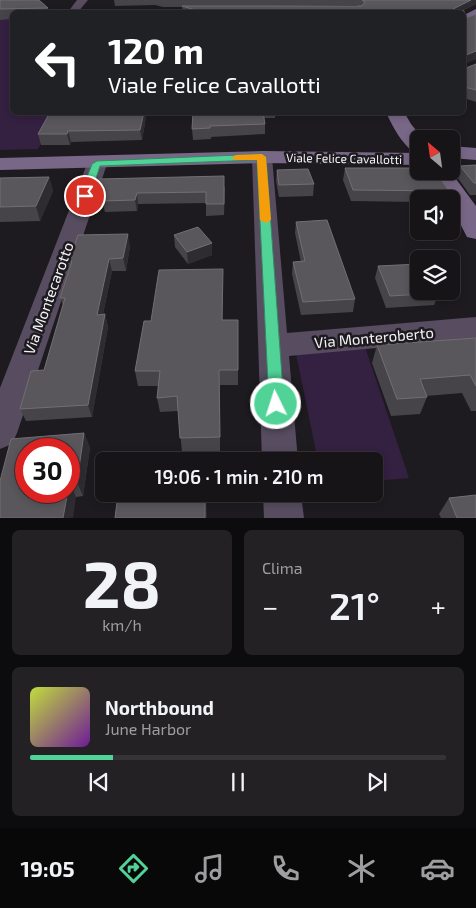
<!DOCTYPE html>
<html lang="it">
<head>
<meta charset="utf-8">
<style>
  :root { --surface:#161417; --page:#232124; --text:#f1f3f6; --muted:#9e9ea1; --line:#353336; --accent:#51d398 }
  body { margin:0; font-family:"Exo 2",sans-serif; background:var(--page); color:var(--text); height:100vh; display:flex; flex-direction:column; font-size:19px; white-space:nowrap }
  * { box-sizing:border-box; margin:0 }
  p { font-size:16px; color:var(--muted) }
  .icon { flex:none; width:28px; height:28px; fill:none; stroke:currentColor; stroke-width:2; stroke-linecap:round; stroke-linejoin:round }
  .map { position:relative; height:518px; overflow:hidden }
  .sheet { display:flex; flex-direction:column; gap:12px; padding:12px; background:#0c0b0d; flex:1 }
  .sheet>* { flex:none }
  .banner { position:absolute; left:10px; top:10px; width:456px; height:105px; border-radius:8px; box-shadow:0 2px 8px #0003,0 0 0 1px var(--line); background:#202124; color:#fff; overflow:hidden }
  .needle { width:32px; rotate:331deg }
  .controls { position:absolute; left:410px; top:130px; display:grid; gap:10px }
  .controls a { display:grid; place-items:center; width:50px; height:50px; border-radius:8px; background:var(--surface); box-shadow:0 2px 8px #0003,0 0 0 1px var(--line); font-size:25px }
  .speed { position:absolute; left:15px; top:438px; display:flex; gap:10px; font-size:25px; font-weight:700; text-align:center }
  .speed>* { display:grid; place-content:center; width:65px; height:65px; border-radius:50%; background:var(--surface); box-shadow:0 2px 8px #0003,0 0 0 1px var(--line); line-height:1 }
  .speed .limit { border:8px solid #d22; background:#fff; color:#111 }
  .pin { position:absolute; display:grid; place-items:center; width:42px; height:42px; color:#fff; margin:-21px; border:2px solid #fff; border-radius:50%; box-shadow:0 1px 5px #0007 }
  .me { position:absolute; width:55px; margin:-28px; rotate:356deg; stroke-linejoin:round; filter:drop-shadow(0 0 4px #0008) }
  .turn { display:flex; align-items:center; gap:18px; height:105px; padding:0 15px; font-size:22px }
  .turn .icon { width:65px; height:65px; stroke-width:2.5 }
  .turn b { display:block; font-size:35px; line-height:42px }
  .big { font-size:38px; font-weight:600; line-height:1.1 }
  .sheet .widget { flex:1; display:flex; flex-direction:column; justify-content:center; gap:8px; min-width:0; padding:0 18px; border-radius:8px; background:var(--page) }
  .sheet .dial { align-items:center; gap:0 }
  .dial b { font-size:65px; line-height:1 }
  .song { display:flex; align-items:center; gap:15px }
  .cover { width:60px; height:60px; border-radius:8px; background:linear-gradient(135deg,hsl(70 70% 55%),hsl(280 70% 35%)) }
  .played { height:5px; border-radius:2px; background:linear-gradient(90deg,var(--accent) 20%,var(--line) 20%) }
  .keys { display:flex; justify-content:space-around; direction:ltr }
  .heat { display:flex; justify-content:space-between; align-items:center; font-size:28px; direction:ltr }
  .sheet .tiles { flex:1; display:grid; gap:12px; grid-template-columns:1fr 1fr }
  .widget:last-child { grid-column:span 2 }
  .trip { position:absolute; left:95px; top:452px; width:288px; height:50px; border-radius:8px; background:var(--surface); box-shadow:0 2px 8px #0003,0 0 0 1px var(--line); font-weight:600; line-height:50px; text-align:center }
  .menu { display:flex; height:80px; justify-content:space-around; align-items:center; background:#090809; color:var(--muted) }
  .menu .icon { width:35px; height:35px }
  .menu .current { color:var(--accent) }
  .menu b { font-size:22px; color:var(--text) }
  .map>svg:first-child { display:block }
  .green { fill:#342041 }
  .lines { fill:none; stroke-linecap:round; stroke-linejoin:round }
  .minor { fill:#574c60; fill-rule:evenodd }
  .secondary { fill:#796787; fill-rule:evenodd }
  .wall { fill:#464448; fill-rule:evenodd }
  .shaded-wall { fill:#2e2c30 }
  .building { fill:#59575b; stroke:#716f73 }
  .route { fill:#51d398; stroke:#358963 }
  .slow { fill:#f59e0b }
  .labels { text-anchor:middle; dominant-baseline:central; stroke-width:5; stroke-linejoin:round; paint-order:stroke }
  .far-street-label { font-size:12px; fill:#f4f2f5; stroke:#1d1b1f }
  .street-label { font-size:15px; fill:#f4f2f5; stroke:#1d1b1f }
</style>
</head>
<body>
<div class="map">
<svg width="476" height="518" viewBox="0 0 476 518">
  <rect width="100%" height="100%" fill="#1d1b1f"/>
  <g class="green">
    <polygon points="0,16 12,16 12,112 56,113 38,149 0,150"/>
    <polygon points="364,344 409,478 374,481 374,461 318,461 295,349"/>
  </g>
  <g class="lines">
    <g class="minor">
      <polygon points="77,0 88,0 78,12 68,12"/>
      <polygon points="164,9 217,9 223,12 158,12"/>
      <polygon points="262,151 269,153 272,157 287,333 476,317 476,339 289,356 298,461 262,461 252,157 255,153"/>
      <polygon points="97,158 104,160 107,164 17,433 12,444 0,449 0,388 87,164 90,160"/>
      <polygon points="263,494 301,494 304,518 264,518"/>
    </g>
    <g class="secondary">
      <polygon points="476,9 476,18 464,24 464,15"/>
      <path d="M386,112H404L411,124L423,139H419V165L263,163L0,170V158L263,151L417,153C405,150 391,124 386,112Z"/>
      <polygon points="451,146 476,148 476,160 451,158"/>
      <polygon points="428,171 450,171 476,206 476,239 467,237 451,206 451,199 446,199"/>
    </g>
  </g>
  <g class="wall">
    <polygon points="0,0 48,8 49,12 12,12 12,19 0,20"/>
    <path d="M114,0H476V4L462,11H464L466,18L476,14V59L466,63V68L476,64V102L464,98V12H183L182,7H163L155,5L115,6ZM357,5L358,6H274Z"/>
    <polygon points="69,112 94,112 93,115 122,114 123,112 147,112 142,140 71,142 70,145 41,145 38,134 69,114"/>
    <polygon points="193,112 275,112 275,118 264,118 265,124 265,134 211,137 211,139 193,140 192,129"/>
    <polygon points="476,165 476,195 470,195 457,177 460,166"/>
    <polygon points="345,168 449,191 446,199 419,199 419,202 351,201 343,180"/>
    <polygon points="277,170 314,184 313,196 279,197 276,181"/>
    <polygon points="49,177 53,191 40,221 0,222 0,178"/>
    <polygon points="225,187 224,215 206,216 206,203 138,204 137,211 105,212 103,205 101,205 99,194"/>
    <polygon points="296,222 355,299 353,312 301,315 292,274 293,262 301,262 295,233"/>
    <polygon points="174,235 212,243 212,255 188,264 175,247"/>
    <polygon points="130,246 126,271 112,271 103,314 105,314 108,327 92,417 26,421 20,409 44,370 63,305 60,298 70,265 69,261"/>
    <polygon points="378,266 439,293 434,305 386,308 375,278"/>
    <polygon points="223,284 223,320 238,320 238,385 220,385 220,451 182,452 178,411 160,412 157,398 158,386 138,386 135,371 151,321"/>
    <polygon points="476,338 476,411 471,411 462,393 426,396 427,397 420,414 391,416 372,363 377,345"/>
    <polygon points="84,433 90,448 83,496 76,497 0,518"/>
    <polygon points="449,498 476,518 441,518 439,514"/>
  </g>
  <g class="shaded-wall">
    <polygon points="471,0 476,0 476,4 459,12 453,9"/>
    <polygon points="476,51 476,59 464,64 466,55"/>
    <polygon points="88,112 94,112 90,126 87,115"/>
    <polygon points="144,112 147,112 142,140 140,130"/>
    <polygon points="68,131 71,142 70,145 67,134"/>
    <polygon points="49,177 53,191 40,221 36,206"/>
    <polygon points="137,193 138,204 137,211 135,200"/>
    <polygon points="128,234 130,246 126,271 123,258"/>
    <polygon points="212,243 212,255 188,264 187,252"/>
    <polygon points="109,259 112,271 100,327 97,315"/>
    <polygon points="223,269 223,335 222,320"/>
    <polygon points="105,314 108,327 92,417 88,405"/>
    <polygon points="219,370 220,385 220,451 220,437"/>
    <polygon points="84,433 90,448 83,496 77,482"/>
    <polygon points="70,483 76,497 73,518 63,518 68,491 69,491"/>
    <polygon points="205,494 206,494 207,518 205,518"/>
  </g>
  <g class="building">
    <polygon points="0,0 39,0 48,8 0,9"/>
    <polygon points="362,0 471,0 453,9 464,11 466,18 476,14 476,51 466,55 466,68 476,64 476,90 464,87 464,78 465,78 464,77 464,12 202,12 182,6 362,6 365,2"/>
    <polygon points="69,112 88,112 87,115 122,114 123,112 144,112 140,130 68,131 67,134 38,134 49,114 69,114"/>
    <polygon points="193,112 263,112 265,124 210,126 210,128 192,129"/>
    <polygon points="476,165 476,183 474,183 460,166"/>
    <polygon points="345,168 419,168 419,171 435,171 449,191 353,190"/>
    <polygon points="308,169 314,184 279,185 277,170"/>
    <polygon points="224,176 224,204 206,204 206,192 137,193 135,200 103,201 105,194 99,194 99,179"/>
    <polygon points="49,177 36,206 0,207 0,178"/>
    <polygon points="327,220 355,299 303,302 293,262 305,261 296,222"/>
    <polygon points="198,227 212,243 187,252 174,235"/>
    <polygon points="128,234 123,258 109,259 97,315 105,314 88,405 20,409 31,371 44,370 65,298 60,298 72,261 69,261 78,235"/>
    <polygon points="419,264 419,291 438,291 439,293 390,296 378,266"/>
    <polygon points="223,269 222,320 238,320 238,370 219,370 220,437 180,438 177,396 157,398 160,371 135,371 144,321 151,321 159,270"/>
    <polygon points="476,338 476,386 470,375 420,379 427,397 397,399 377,345"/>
    <polygon points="84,433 77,482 70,483 69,488 69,449 26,449 26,491 68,491 63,518 0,518 0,481 11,439"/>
    <polygon points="118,494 205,494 205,518 115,518"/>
    <polygon points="476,495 476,518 457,518 449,498"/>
  </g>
  <polygon class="route" points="262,154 266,157 284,404 282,408 276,410 271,408 269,404 257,160 100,166 90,196 85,199 80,196 92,164 97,161"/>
  <polygon class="slow" points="262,154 266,157 271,220 266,223 260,220 257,160 236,160 231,158 236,155"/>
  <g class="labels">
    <g class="far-street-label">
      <text transform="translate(344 158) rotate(1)">Viale Felice Cavallotti</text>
    </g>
    <g class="street-label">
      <text transform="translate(48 298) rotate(-70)">Via Montecarotto</text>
      <text transform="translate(374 337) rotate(-5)">Via Monteroberto</text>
    </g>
  </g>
</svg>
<div class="controls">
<a><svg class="needle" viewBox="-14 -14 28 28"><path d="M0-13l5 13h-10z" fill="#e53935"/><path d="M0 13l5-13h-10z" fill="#9e9ea1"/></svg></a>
<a><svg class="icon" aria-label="sound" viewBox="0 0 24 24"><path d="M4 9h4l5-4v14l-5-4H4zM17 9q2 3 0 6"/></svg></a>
<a><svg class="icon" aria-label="layers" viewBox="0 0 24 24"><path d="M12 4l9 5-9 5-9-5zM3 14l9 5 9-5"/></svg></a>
</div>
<div class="speed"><div class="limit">30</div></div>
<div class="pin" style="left:85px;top:196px;background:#d93025"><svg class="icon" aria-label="arrive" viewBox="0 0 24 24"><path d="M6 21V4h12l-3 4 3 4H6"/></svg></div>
<svg class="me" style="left:276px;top:404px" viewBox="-20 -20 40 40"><circle r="17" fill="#51d398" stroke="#fff" stroke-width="3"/><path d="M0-11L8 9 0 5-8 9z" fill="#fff"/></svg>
<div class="trip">19:06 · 1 min · 210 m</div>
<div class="banner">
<div class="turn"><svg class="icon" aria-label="left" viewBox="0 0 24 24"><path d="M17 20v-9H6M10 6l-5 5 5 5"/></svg><div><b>120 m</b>Viale Felice Cavallotti</div></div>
</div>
</div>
<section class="sheet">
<div class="tiles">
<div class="widget dial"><b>28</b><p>km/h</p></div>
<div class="widget"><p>Clima</p>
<div class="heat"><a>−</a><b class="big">21°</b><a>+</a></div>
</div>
<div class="widget">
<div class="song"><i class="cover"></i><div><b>Northbound</b><p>June Harbor</p></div></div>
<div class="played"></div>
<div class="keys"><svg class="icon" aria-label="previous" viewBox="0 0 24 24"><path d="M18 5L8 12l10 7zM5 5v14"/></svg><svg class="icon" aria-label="pause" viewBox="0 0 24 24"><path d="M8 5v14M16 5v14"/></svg><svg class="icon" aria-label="next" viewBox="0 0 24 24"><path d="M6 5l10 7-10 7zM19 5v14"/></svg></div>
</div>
</div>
</section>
<nav class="menu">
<b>19:05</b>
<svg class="icon current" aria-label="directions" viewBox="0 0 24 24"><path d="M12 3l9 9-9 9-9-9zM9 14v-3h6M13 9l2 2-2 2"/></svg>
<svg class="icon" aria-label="music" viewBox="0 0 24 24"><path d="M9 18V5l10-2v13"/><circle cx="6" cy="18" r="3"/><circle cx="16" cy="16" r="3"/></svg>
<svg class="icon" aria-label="phone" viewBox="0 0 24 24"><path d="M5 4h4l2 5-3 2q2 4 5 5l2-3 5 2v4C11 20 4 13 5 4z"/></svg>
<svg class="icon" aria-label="climate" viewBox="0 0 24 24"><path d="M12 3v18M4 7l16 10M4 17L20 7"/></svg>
<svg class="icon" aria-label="car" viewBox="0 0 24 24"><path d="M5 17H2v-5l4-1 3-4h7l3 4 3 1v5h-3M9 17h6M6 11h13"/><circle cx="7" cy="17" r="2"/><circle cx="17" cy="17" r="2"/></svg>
</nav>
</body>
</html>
